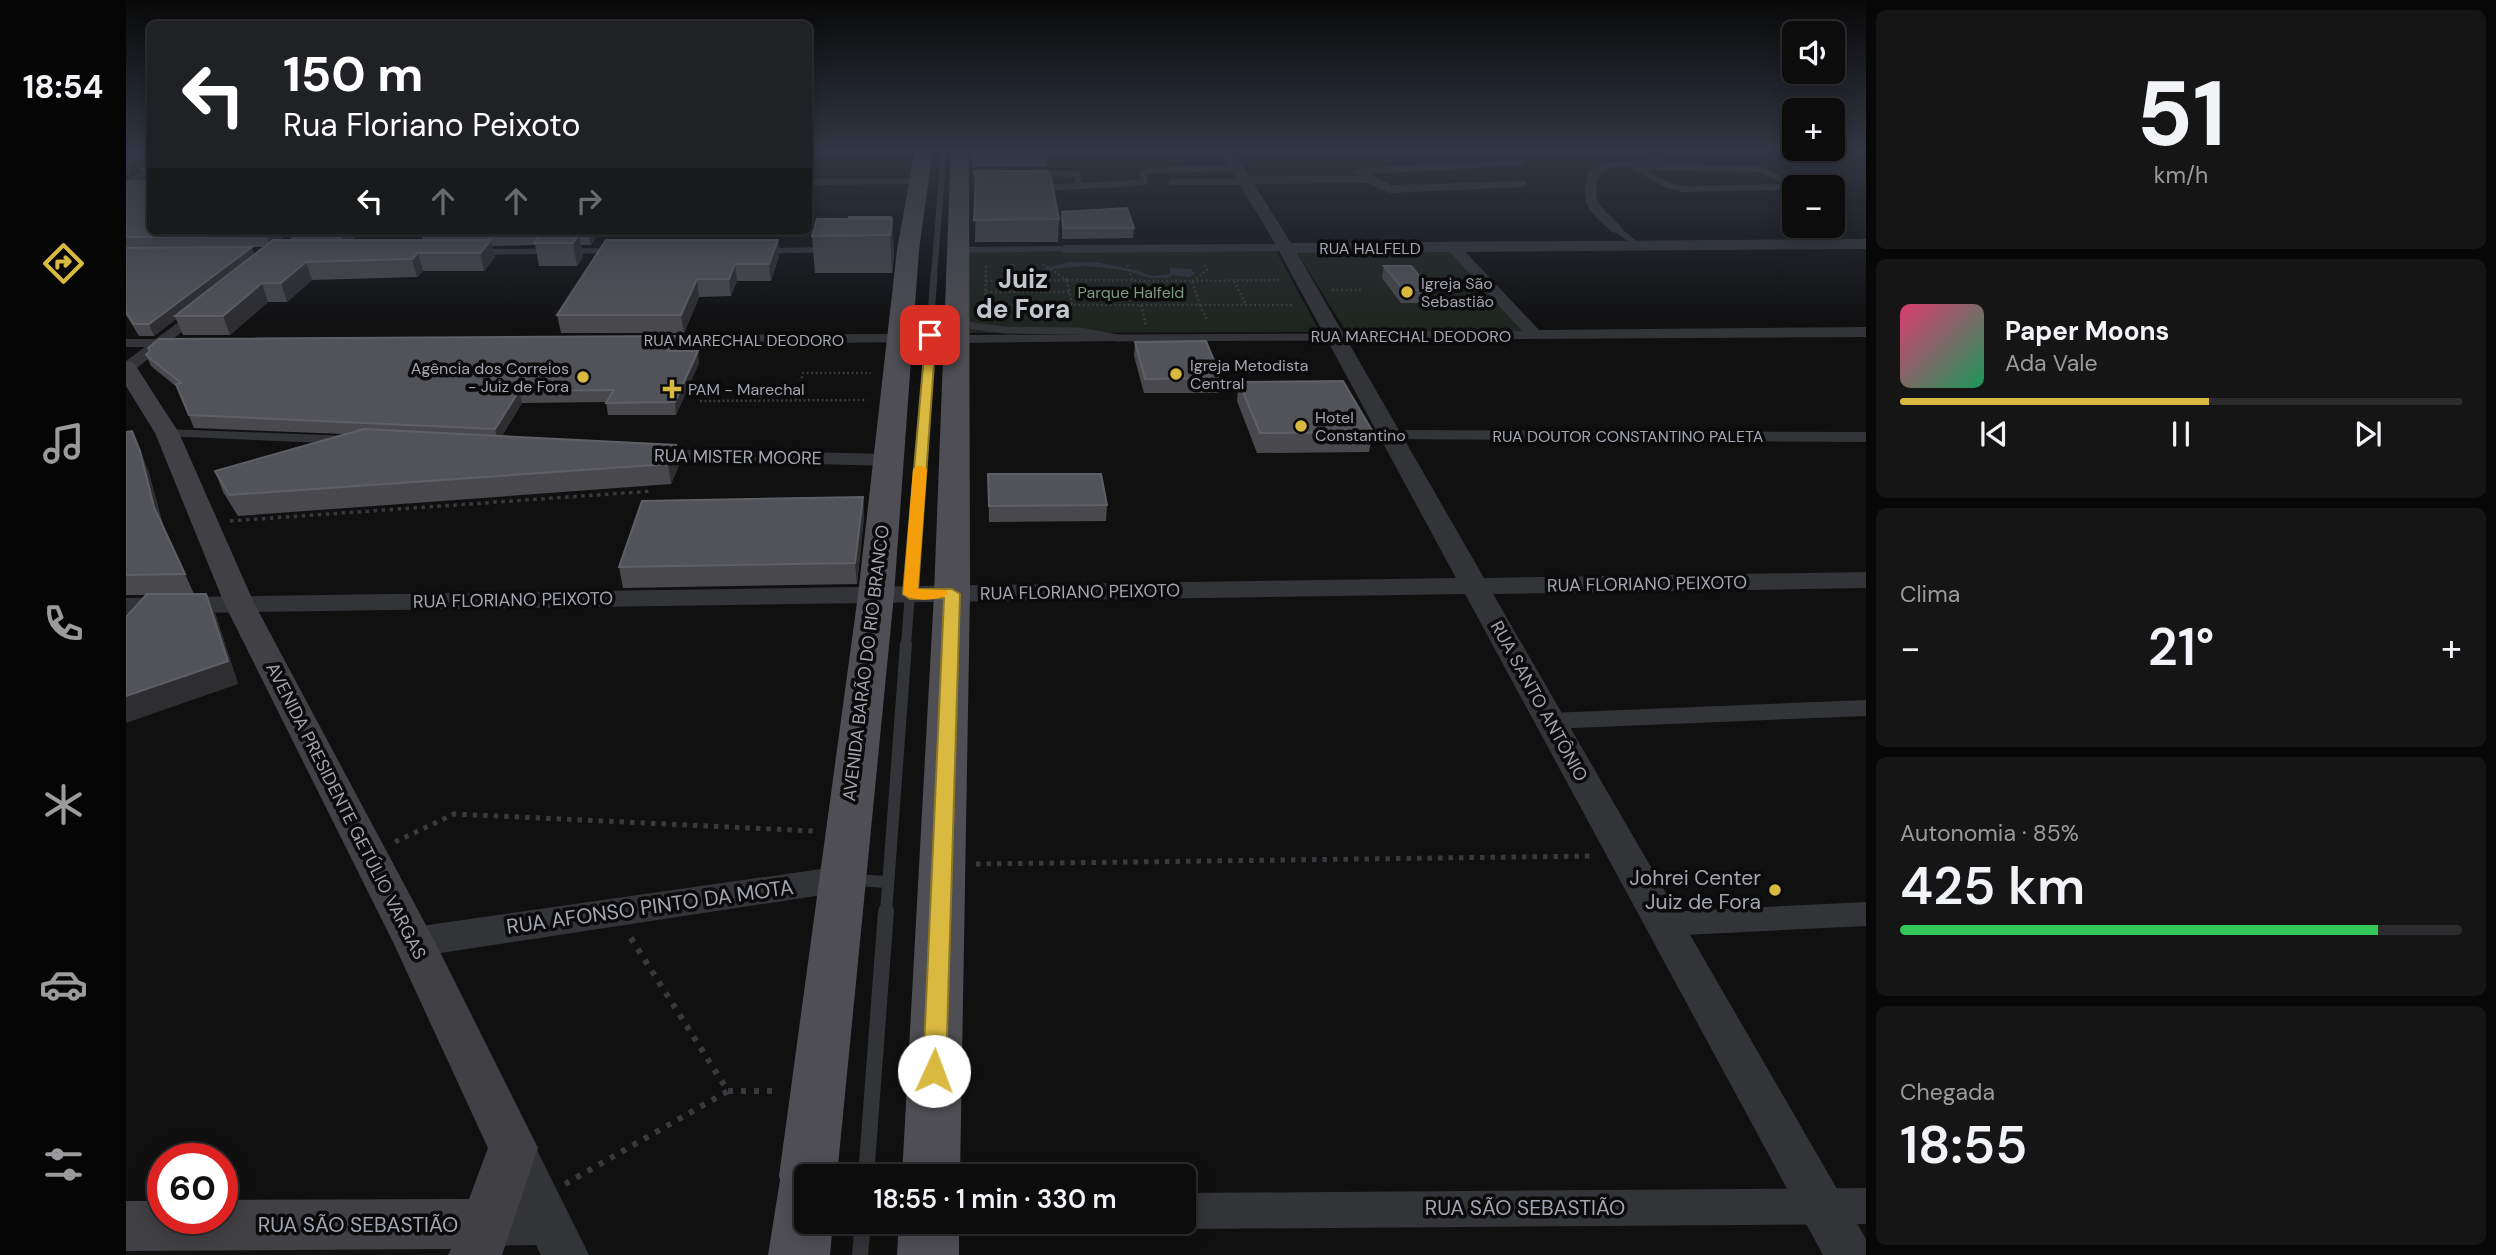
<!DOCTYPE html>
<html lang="pt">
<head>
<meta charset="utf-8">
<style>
  :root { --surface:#0c0c0d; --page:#151516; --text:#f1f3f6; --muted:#9a9b9d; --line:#2c2c2e; --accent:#d9b940 }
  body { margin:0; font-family:"DM Sans",sans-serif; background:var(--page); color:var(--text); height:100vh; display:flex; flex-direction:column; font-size:26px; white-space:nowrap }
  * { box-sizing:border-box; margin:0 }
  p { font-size:23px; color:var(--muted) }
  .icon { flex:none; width:38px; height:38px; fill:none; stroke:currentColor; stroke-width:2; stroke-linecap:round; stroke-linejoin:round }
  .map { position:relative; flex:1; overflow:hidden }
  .sheet { display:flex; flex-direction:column; gap:10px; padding:10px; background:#070707; width:630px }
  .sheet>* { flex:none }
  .hud { position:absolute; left:21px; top:21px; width:665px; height:214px; border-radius:10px; box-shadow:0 4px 18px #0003,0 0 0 2px var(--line); background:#202124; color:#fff; overflow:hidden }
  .tools { position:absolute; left:1656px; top:21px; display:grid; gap:14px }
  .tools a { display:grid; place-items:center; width:63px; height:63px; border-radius:10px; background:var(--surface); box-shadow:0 4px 18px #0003,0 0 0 2px var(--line); font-size:35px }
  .speed { position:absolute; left:21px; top:1143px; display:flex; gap:14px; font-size:35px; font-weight:700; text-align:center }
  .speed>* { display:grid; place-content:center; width:91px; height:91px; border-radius:50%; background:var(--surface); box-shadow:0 4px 18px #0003,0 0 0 2px var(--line); line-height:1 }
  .speed .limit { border:10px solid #d22; background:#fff; color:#111 }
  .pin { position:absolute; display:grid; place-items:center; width:60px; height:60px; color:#fff; margin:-30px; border-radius:14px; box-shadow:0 4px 10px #0006 }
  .me { position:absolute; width:77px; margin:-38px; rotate:2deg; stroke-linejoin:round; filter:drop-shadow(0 0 5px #0008) }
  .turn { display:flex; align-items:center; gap:24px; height:147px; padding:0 21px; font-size:32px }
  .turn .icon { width:91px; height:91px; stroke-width:2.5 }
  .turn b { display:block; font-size:49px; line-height:60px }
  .lanes { display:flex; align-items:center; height:66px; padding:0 21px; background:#0003; justify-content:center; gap:35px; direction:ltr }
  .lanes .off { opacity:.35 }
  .big { font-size:52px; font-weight:600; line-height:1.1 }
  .sheet .card { flex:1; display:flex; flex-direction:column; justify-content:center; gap:10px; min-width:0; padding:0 24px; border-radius:10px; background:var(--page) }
  .sheet .dial { align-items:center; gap:0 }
  .dial b { font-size:91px; line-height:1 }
  .song { display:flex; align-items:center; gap:21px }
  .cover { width:84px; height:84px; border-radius:10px; background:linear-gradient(135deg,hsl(340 70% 55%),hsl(150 70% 35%)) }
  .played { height:7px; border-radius:4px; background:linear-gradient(90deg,var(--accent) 55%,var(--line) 55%) }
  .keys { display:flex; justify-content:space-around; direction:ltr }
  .heat { display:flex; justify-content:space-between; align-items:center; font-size:38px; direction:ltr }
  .charge { height:10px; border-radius:5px; background:linear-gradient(90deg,#34c759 85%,var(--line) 0) }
  .trip { position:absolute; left:668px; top:1164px; width:402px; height:70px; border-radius:10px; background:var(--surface); box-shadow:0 4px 18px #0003,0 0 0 2px var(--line); font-weight:600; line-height:70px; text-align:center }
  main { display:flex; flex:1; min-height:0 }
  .tab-bar { display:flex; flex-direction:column; width:126px; justify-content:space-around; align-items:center; background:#050505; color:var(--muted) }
  .tab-bar .icon { width:49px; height:49px }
  .tab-bar .current { color:var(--accent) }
  .tab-bar b { font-size:32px; color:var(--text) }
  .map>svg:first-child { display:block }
  .green { fill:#1f2520 }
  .water { fill:#2f353c }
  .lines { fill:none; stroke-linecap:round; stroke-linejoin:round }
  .path-far3 { stroke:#3a3a3e; stroke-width:2.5; stroke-dasharray:2 2.5; stroke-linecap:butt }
  .path-far2 { stroke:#3a3a3e; stroke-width:3.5; stroke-dasharray:3.5 4.5; stroke-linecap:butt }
  .path-far1 { stroke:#3a3a3e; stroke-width:5; stroke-dasharray:4.5 6; stroke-linecap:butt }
  .path { stroke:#3a3a3e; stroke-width:6; stroke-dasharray:5 8; stroke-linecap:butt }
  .service-far4 { stroke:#333438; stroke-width:6 }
  .service-far3 { stroke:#333438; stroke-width:7 }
  .service-far2 { stroke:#333438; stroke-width:10 }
  .service-far1 { stroke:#333438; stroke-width:12 }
  .service { stroke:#333438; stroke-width:16 }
  .pedestrian { fill:#333438; fill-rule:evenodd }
  .minor { fill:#333438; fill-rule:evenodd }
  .tertiary { fill:#333438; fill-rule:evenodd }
  .secondary { fill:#404045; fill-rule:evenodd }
  .primary { fill:#4e4e54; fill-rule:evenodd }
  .wall { fill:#49494d; fill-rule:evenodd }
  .shaded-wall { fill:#2e2e31 }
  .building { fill:#525358; stroke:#5f6066; stroke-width:2 }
  .route { fill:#d9b940; stroke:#8d782a; stroke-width:2 }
  .slow { fill:#f59e0b }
  .poi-dot { fill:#d9b940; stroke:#0b0b0c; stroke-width:2.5 }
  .labels { text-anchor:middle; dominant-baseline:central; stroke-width:7; stroke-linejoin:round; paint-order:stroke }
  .far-street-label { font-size:16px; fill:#a3a5b0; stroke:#0b0b0c }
  .far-poi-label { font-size:16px; fill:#a3a5b0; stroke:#0b0b0c; text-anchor:start }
  .far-park-label { font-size:16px; fill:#7c9981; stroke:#0b0b0c }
  .street-label { font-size:18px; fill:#a3a5b0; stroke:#0b0b0c }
  .near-poi-label { font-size:21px; fill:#a3a5b0; stroke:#0b0b0c; text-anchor:end }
  .near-street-label { font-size:21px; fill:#a3a5b0; stroke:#0b0b0c }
  .far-town-label { font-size:26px; font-weight:bold; fill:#c3c5cd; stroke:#0b0b0c }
</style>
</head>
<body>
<main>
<nav class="tab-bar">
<b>18:54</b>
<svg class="icon current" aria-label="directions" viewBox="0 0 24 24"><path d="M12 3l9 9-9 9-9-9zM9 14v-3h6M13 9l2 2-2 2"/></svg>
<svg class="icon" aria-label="music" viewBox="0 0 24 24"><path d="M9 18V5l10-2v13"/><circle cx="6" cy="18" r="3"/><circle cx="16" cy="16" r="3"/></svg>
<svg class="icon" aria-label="phone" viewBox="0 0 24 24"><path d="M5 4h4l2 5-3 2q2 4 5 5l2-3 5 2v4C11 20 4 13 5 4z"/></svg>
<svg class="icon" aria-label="climate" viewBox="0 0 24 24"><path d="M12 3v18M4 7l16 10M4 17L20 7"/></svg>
<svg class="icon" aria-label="car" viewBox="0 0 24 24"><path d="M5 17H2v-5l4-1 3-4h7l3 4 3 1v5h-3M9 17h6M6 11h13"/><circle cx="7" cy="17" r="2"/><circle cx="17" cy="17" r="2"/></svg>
<svg class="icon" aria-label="filters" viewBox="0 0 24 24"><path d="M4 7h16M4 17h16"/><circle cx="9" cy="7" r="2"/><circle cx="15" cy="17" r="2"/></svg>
</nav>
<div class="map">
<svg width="1740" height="1255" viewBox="0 0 1740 1255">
  <rect width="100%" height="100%" fill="#101011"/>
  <g class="green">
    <polygon points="1324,248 1400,332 1221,333 1169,249"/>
    <polygon points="837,251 1150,251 1194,332 837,333"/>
  </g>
  <polygon class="water" points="944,262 969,262 1009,270 1026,276 1044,274 1044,268 1065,269 1069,274 1063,277 1047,275 1042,278 1024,278 997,270 961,266 913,270"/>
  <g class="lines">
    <g class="path-far3">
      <polyline points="887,264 890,315"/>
      <polyline points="917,264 941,280"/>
      <polyline points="1001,265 1007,281"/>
      <polyline points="1070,279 1081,270 1078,264"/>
      <polygon points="941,280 1066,281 1074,305 946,305"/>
      <polyline points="860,281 940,280"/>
      <polyline points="1066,281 1156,280"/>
      <polyline points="1108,281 1120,305"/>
      <polyline points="1206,290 1237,290"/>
      <polyline points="860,292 943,292"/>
      <polyline points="859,305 946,305"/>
      <polyline points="1015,305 1020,325"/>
      <polyline points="1074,305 1168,305"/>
      <polyline points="1074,305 1081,320"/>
      <polyline points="859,313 860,263"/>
      <polyline points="670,400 677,373 745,373"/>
      <polyline points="574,401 741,400"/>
    </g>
    <polyline class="path-far2" points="104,521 527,491"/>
    <g class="path-far1">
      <polyline points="269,842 328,814 688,831"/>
      <polyline points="850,864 1467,856"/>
    </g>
    <g class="path">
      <polyline points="602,1091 654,1091"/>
      <polyline points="439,1184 602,1091 503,935"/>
    </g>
    <g class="service-far4">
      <polyline points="1502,163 1509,167"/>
      <polygon points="1509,167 1634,169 1662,183 1658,187 1557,189 1541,185"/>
      <polyline points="911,173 951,174 953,186"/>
      <polyline points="1046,182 1119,182"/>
      <polyline points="0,183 24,170"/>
      <polyline points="915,188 1014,183 1019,181 1016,173 1028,170 1110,168"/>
      <polyline points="1491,229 1512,246"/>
      <polyline points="808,276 818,149"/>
    </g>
    <g class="service-far3">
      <polyline points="839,318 840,325 878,330 954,331 991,338 1210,337"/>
      <polyline points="796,438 808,274"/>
    </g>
    <polyline class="service-far2" points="780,645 796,436"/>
    <g class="service-far1">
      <polyline points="729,880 761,882"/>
      <polyline points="760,913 780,644"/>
    </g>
    <g class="service">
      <polyline points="740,1176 760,911"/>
      <polyline points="734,1255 737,1222"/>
    </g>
    <g class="pedestrian">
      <polygon points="682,179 793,178 797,181 793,184 682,185"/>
      <polygon points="938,246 942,247 942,251 832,253 827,250 832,247"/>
      <polygon points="710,247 715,250 714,252 630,254 625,251 630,248"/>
      <polygon points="497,248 501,249 501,253 346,255 341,252 346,249"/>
      <polygon points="991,334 995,335 995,341 831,343 825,339 831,335"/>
      <polygon points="0,339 33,339 39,343 33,347 0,347"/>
      <polygon points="41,429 223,436 230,440 223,444 36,436 36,430"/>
    </g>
    <g class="minor">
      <path d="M1534,159L1540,162L1538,164L1483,168L1474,173C1463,206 1478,207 1497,229L1491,233L1486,232C1463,211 1452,203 1463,171L1481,162Z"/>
      <polygon points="1395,160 1399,161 1399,165 1244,174 1265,185 1400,181 1400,185 1396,187 1263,193 1242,183 1118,184 1112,180 1118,176 1231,176 1226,171 1232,168"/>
      <polygon points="0,182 24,181 24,188 0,190"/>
      <polygon points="1327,243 1332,244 1413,330 1740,327 1740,337 1205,340 1202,337 1205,334 1210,332 1396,331 1322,250 1322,244"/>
      <polygon points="1160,244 1167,248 1165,251 938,253 931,249 938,245"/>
      <polygon points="77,304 84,308 82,311 6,372 0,374 0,361"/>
      <polygon points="774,334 782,339 780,342 519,345 511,340 519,335"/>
      <polygon points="1265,430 1740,432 1740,442 1259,439 1256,435"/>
      <polygon points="523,449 763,454 772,460 763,466 516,459 514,455 516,451"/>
      <polygon points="1740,700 1740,716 1424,729 1415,727 1411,721 1415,715 1424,713"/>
      <polygon points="1740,902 1740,926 1538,936 1527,932 1523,924 1527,916 1538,912"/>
      <polygon points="1740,1188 1740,1224 1059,1229 1045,1222 1059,1222 1059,1193"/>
    </g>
    <g class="tertiary">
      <polygon points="1092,149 1106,149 1165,243 1740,239 1740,249 1171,253 1358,578 1740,572 1740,588 1367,594 1740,1239 1740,1255 1697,1255 1339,594 0,614 0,598 1330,578 1147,240"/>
      <polygon points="716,866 729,870 734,879 729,888 716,892 288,957 275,952 269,942 275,932 288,927"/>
      <polygon points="387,1128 403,1134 463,1255 415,1255 410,1245 360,1246 344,1240 337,1224 344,1208 360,1202 389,1201 365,1148 371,1134"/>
    </g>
    <polygon class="secondary" points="0,361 8,363 53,433 128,603 309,942 412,1148 376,1255 322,1255 325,1249 0,1251 0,1201 37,1201 37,1218 96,1218 96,1200 343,1199 362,1148 267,942 98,603 29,433 0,386"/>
    <g class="primary">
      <polygon points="789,149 807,149 793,250 768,595 711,1176 681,1176 681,1222 707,1222 704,1255 642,1255 654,1180 653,1176 732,595 771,250"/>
      <polygon points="825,149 843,149 844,594 834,1176 776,1176 808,594"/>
      <polygon points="773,1222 833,1222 833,1255 771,1255"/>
    </g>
  </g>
  <g class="wall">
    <path d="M0,149H24V231H165L153,240H166L164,236L170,231H236L225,240H297L296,236L301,231H429L426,234L474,231L465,245H455L457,257L451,266H413L409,245L366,246L369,257L358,271H297L291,277L186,280L161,302H142L104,335H57L50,319L28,336H13L0,315V196L22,180L20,179L16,169L23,165ZM94,247H139L128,255Z"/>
    <polygon points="921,155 921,167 846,167 846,156"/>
    <polygon points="848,171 933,219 932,242 849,242 850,184 848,184"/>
    <polygon points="936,212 1008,228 1007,238 936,239"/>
    <polygon points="766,219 768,256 766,273 689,273 686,236"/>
    <polygon points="652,240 653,256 645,281 611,281 605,296 573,297 558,333 435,333 431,315"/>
    <polygon points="1258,266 1305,290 1302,303 1275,303 1256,278"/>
    <polygon points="1009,342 1095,378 1093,393 1018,393 1008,356"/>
    <polygon points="551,348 549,351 573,363 550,415 482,415 480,402 396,403 376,436 550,445 553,465 545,484 112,516 97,492 89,471 218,434 68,428 52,388 25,366 20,355"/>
    <polygon points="1113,382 1247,432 1243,452 1131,453 1111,401"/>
    <polygon points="0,432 22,470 37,525 68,594 80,594 90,616 112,684 20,595 0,595"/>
    <polygon points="862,474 981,505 980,521 863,522"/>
    <polygon points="737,497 738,516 731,584 497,588 493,567"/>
  </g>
  <g class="shaded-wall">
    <polygon points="18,155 22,165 0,177 0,165"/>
    <polygon points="766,219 768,256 766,273 764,235"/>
    <polygon points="147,231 165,231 144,247 141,236"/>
    <polygon points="220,231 236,231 218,246 215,235"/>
    <polygon points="419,231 429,231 419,243 415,236"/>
    <polygon points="466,231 474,231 465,245 463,235"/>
    <polygon points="453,234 457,257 451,266 447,243"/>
    <polygon points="365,240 369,257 358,271 354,253"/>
    <polygon points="652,240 653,256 645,281 643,264"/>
    <polygon points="126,247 129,258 49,316 50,319 28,336 23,324"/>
    <polygon points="292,253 297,271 291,277 286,259"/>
    <polygon points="180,262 186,280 161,302 155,283"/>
    <polygon points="609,264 611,281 605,296 603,279"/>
    <polygon points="571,279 573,297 558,333 555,315"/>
    <polygon points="136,283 142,302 104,335 97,316"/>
    <polygon points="549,336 551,348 544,363 542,351"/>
    <polygon points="572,351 573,363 550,415 549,402"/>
    <polygon points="393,391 396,403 372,442 369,429"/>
    <polygon points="6,431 22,470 37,527 28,507"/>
    <polygon points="550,445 553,465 545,484 542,464"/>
    <polygon points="737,497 738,516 731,584 729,563"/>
    <polygon points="80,594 90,616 112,684 0,723 0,696"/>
  </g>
  <g class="building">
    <polygon points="0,149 24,149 24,158 18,155 0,165"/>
    <polygon points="846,149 920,149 921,155 846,156"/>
    <polygon points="24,164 24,231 147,231 141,236 0,237 0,196 1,196 0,182 22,180 22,169 16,169"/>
    <polygon points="848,171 922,171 922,173 848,176"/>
    <polygon points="924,173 933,219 848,220 850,176"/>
    <polygon points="1001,208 1008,228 937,228 936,212"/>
    <polygon points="723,217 765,217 765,219 722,219"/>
    <polygon points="691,219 766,219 764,235 686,236"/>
    <polygon points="170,231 220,231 215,235 164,236"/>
    <polygon points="301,231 419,231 414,236 296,236"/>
    <polygon points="435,231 466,231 463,235 452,235 453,234 433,234"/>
    <polygon points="415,234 453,234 447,243 408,243"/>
    <polygon points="147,240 365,240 354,253 292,253 286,259 180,262 155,283 136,283 97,316 49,316"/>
    <polygon points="480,240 652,240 643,264 609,264 603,279 571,279 555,315 431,315"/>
    <polygon points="126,247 23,324 8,324 0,312 0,248"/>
    <polygon points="1258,266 1285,266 1305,290 1278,290"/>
    <polygon points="549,336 542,351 572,351 549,402 480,403 488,390 393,391 369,429 63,415 50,384 55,383 20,355 24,351 22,348 33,339"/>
    <polygon points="1080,341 1095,378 1019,379 1009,342"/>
    <polygon points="1217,381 1247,432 1134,433 1113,382"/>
    <polygon points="238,429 550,445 542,464 103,495 89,471"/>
    <polygon points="6,431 14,451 28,507 59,574 0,575 0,432"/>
    <polygon points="862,474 975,474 981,505 863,506"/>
    <polygon points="737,497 729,563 493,567 516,501"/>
    <polygon points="21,594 80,594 102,661 0,696 0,617"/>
  </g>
  <linearGradient id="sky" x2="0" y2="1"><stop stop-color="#090909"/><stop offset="0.46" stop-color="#313743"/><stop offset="1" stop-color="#313743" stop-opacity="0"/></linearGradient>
  <rect width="1740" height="325" fill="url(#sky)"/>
  <polygon class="route" points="800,333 810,335 792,589 826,589 834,594 820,1071 817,1078 808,1081 800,1078 797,1071 818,598 784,599 777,594"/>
  <path class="slow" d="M794,465L801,469L792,589L820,590L822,594C813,601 786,602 777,594L787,469Z"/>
  <g class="poi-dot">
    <circle cx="1281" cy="292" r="7"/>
    <circle cx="1050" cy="374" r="7"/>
    <circle cx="457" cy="377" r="7"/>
    <path d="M542.5 378.5h7v7h7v7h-7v7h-7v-7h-7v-7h7z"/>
    <circle cx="1175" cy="426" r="7"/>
    <circle cx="1649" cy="890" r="7"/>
  </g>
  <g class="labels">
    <g class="far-street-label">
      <text x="1244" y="248">RUA HALFELD</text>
      <text x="1285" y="336">RUA MARECHAL DEODORO</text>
      <text x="618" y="340">RUA MARECHAL DEODORO</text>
      <text x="1502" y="436">RUA DOUTOR CONSTANTINO PALETA</text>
    </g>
    <g class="far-poi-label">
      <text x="1295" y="283">Igreja São<tspan x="1295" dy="18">Sebastião</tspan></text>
      <text x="1064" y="365">Igreja Metodista<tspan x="1064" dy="18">Central</tspan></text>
      <text x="443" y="368" text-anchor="end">Agência dos Correios<tspan x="443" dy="18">- Juiz de Fora</tspan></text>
      <text x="562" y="389">PAM - Marechal</text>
      <text x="1189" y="417">Hotel<tspan x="1189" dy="18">Constantino</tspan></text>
    </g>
    <g class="far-park-label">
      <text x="1005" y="292">Parque Halfeld</text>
    </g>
    <g class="street-label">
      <text transform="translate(612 457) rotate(1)">RUA MISTER MOORE</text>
      <text transform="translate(1521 584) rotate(-1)">RUA FLORIANO PEIXOTO</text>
      <text transform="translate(954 592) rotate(-1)">RUA FLORIANO PEIXOTO</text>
      <text transform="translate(387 600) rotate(-1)">RUA FLORIANO PEIXOTO</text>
      <text transform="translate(740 663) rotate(-83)">AVENIDA BARÃO DO RIO BRANCO</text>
      <text transform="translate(1413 701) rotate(61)">RUA SANTO ANTÔNIO</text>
      <text transform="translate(220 811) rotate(63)">AVENIDA PRESIDENTE GETÚLIO VARGAS</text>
    </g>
    <g class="near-poi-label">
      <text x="1635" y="878">Johrei Center<tspan x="1635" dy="24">Juiz de Fora</tspan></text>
    </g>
    <g class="near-street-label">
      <text transform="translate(524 907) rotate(-8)">RUA AFONSO PINTO DA MOTA</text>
      <text x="1399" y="1208">RUA SÃO SEBASTIÃO</text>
      <text x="232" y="1225">RUA SÃO SEBASTIÃO</text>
    </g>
    <g class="far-town-label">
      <text x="897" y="279">Juiz<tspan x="897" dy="30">de Fora</tspan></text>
    </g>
  </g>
</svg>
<div class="tools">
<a><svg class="icon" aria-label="sound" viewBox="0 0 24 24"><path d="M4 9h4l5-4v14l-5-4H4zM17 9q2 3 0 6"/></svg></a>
<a>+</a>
<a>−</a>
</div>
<div class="speed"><div class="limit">60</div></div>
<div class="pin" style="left:804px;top:335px;background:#d93025"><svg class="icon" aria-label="arrive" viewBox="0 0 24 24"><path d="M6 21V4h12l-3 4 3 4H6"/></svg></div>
<svg class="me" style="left:808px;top:1071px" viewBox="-20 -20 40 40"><circle r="19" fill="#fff"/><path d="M0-13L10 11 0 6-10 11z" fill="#d9b940"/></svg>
<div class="trip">18:55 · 1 min · 330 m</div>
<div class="hud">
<div class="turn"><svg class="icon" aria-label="left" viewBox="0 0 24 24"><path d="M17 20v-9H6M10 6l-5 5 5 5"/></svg><div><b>150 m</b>Rua Floriano Peixoto</div></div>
<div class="lanes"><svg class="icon" aria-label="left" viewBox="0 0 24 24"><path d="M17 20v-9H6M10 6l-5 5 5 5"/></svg><svg class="icon off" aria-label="ahead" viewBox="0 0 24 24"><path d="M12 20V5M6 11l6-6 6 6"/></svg><svg class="icon off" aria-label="ahead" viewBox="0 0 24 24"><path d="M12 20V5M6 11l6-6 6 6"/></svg><svg class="icon off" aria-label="right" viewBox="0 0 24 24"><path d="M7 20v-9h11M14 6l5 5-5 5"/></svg></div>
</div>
</div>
<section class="sheet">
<div class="card dial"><b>51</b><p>km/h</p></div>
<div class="card">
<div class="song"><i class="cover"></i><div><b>Paper Moons</b><p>Ada Vale</p></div></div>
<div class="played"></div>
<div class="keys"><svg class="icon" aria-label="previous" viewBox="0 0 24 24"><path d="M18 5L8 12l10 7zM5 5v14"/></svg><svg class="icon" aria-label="pause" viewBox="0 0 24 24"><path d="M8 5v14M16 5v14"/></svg><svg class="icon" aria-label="next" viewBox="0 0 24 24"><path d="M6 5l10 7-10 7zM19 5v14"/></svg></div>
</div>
<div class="card"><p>Clima</p>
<div class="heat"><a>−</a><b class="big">21°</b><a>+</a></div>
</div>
<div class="card"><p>Autonomia · 85%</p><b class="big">425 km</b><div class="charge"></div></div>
<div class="card"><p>Chegada</p><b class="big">18:55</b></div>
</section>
</main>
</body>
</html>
